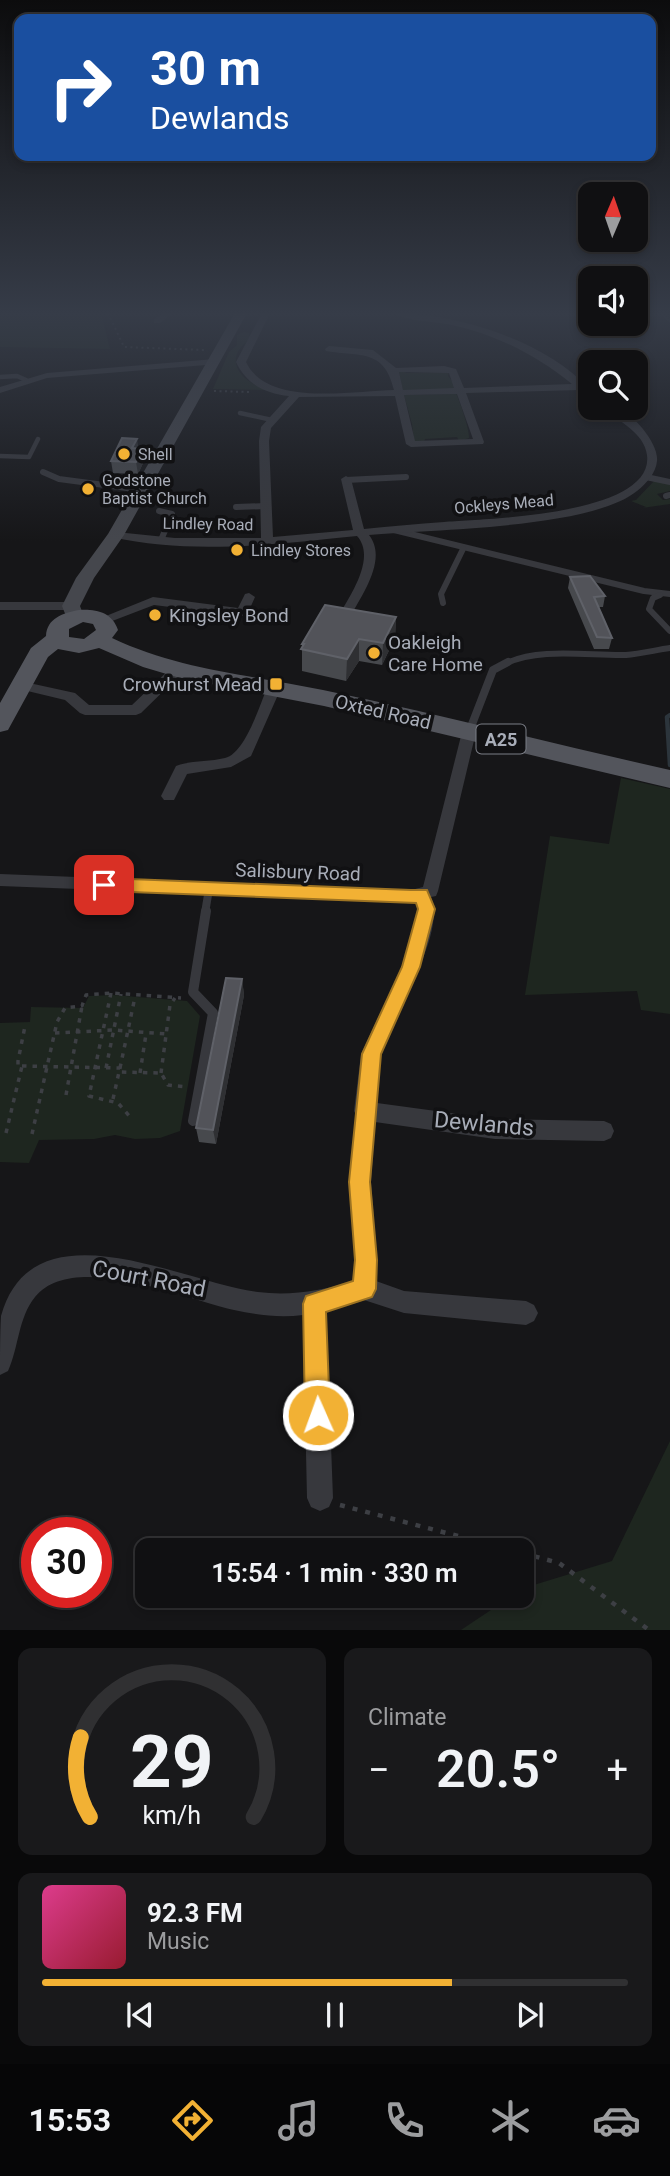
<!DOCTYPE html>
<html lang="en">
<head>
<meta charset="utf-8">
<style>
  :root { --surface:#101012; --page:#19191b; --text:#f1f3f6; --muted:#9c9d9f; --line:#303032; --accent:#f2b134 }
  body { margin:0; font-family:Roboto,sans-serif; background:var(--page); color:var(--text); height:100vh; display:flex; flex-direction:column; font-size:26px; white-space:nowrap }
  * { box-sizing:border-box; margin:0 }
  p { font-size:23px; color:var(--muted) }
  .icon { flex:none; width:38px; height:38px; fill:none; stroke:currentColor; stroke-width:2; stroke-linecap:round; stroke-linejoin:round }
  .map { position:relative; height:1630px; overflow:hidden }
  .side { display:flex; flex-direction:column; gap:18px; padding:18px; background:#09090a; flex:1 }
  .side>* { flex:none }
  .banner { position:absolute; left:14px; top:14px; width:642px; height:147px; border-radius:14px; box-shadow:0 4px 10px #0003,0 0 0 2px var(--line); background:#1a4fa0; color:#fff; overflow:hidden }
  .needle { width:46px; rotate:2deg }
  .controls { position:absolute; left:578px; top:182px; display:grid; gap:14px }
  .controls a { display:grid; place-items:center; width:70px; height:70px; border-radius:14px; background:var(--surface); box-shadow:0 4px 10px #0003,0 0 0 2px var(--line); font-size:35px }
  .speed { position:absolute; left:21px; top:1517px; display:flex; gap:14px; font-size:35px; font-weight:700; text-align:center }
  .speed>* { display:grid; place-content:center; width:91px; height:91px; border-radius:50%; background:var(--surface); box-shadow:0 4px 10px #0003,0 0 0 2px var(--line); line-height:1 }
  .speed .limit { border:10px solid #d22; background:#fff; color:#111 }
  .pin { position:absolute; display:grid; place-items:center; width:60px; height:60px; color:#fff; margin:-30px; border-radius:14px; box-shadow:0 4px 10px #0006 }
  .me { position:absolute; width:77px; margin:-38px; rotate:358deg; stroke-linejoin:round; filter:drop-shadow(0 0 5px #0008) }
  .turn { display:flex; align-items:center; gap:24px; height:147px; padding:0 21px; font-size:32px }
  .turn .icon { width:91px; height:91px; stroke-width:2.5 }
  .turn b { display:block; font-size:49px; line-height:60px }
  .big { font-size:52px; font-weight:600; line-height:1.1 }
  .side .card { flex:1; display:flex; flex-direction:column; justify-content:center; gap:10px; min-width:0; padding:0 24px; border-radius:14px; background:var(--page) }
  .side .dial { align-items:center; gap:0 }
  .dial svg { height:182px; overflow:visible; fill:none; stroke:var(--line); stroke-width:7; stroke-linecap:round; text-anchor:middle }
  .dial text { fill:var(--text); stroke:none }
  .song { display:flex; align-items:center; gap:21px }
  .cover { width:84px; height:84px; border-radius:10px; background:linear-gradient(135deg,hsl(330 70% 55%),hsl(350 70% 35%)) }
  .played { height:7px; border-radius:4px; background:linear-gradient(90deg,var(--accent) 70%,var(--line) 70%) }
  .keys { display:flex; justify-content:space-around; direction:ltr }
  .heat { display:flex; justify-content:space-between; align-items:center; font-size:38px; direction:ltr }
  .side .tiles { flex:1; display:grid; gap:18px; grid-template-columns:1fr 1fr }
  .card:last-child { grid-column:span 2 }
  .trip { position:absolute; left:135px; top:1538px; width:399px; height:70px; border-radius:14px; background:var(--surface); box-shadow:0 4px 10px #0003,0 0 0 2px var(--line); font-weight:600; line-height:70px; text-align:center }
  .menu { display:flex; height:112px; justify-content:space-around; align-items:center; background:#060607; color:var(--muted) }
  .menu .icon { width:49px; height:49px }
  .menu .active { color:var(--accent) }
  .menu b { font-size:32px; color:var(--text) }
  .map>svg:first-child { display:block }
  .green { fill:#1e261f }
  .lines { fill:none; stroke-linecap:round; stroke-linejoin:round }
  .stream-far1 { stroke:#2c353c; stroke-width:2.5 }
  .stream { stroke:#2c353c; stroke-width:4.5 }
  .path-far2 { stroke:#3d3f44; stroke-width:2; stroke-dasharray:2 3.5; stroke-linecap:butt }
  .path-far1 { stroke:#3d3f44; stroke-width:3.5; stroke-dasharray:4.5 6; stroke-linecap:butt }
  .path { stroke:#3d3f44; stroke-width:4.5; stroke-dasharray:5 8; stroke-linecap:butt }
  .service-far3 { stroke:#37383d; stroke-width:4.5 }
  .service-far2 { stroke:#37383d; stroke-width:6 }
  .service-far1 { stroke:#37383d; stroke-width:8 }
  .service { stroke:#37383d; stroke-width:10 }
  .minor { fill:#37383d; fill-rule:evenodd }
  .secondary { fill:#45474d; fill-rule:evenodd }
  .primary { fill:#53555c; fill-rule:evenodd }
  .wall { fill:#47494d }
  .shaded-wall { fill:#2f3033 }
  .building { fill:#525359; stroke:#5f6168; stroke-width:2 }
  .route { fill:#f2b134; stroke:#9d7322; stroke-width:2 }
  .poi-dot { fill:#f2b134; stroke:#111113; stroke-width:2.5 }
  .labels { text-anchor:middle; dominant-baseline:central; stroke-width:7; stroke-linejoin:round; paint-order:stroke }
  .far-poi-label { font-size:16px; fill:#a8adb8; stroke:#111113; text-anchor:start }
  .far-street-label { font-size:16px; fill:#a8adb8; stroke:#111113 }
  .shield { fill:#111113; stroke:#7b7e86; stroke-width:2 }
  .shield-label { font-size:18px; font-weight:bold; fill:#a8adb8 }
  .poi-label { font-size:19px; fill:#a8adb8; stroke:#111113; text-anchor:start }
  .street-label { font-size:19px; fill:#a8adb8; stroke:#111113 }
  .near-street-label { font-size:23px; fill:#a8adb8; stroke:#111113 }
</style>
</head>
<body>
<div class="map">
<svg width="670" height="1630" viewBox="0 0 670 1630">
  <rect width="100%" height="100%" fill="#161618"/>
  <g class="green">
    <polygon points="0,313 101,313 110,349 0,347"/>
    <path d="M244,332L249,333L250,339C221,360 241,381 266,390L213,389L229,352L237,345V335Z"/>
    <polygon points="402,371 407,373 449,372 448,376 456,386 454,389 403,391 399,372"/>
    <path d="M456,394C460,401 470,432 469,438L459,441L457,437L425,439L424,442L414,441L412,424L404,395Z"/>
    <polygon points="655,480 670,484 670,491 657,494 663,500 670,499 670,504 642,508 646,507 631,501 636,500"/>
    <polygon points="621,778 670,789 670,1014 641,1010 637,991 525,995 550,836 609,844"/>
    <polygon points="113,995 187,1001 200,1016 180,1131 160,1138 135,1139 115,1135 94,1139 39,1140 29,1163 0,1162 0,1023 30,1022 31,1007 83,1008 89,996"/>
    <polygon points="670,1441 670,1630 461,1630 512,1596 522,1596 524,1588 612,1561"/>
  </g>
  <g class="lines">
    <polyline class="stream-far1" points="661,313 670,321"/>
    <polyline class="stream" points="670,715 667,717 670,765"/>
    <g class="path-far2">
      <polyline points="108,313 124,347 204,350"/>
      <polyline points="214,391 249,392"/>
    </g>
    <g class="path-far1">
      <polyline points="111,993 89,1096 118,1103 131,1118"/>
      <polyline points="55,1033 114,1030 166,1034"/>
      <polyline points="22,1066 120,1068 119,1072 161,1073 168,1085 188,1087"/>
      <polyline points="106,1068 121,994"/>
      <polyline points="120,1068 135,997"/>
      <polyline points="140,1073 146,1034"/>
      <polyline points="161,1073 170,1005 175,998"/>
      <polyline points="66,1095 82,1006"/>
      <polyline points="113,1099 119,1072"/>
      <polyline points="6,1133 22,1066 18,1065 18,1061 25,1026"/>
      <polyline points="32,1134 57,1022 65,1008 82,1006 86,995 111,993 181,998"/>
    </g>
    <g class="path">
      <polyline points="340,1505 511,1550"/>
      <polyline points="522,1553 559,1563 649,1630"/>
    </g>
    <g class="service-far3">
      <polyline points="0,377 17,376 26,380"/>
      <polyline points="240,413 272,420"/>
      <polyline points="0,456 29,457 38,439"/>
    </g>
    <g class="service-far2">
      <polyline points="43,472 59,479 142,490"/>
      <polyline points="646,477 670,482"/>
      <polyline points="346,480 406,477"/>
      <polyline points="666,496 670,495"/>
      <polyline points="236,507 266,506"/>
      <polyline points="159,511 172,514 161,540"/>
      <polyline points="394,530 644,591 670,594"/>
      <polyline points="660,595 653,598 649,609 670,631"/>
      <polyline points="443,603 441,594 463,549"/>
      <path d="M505,664C538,647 589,656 626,655C640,654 656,650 670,648"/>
    </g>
    <g class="service-far1">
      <polyline points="469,732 493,670 508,662"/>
      <polyline points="205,913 209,889"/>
    </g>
    <polyline class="service" points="193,1121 213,1013 193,992 206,911"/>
    <g class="minor">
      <polygon points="163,313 173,313 160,323 154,323 154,319"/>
      <path d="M262,313H270L246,362C267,407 352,391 394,390C384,348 360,357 326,351L325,349L329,346L373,350L396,368L444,366L456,369L464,388L572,384C536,355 497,335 452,325C434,321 408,322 394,313C456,313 546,341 589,389L584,392L579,390L466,393L484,442L483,444L411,447L406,444L395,396L299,397L271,428L269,441L273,537L353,530L341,479L346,476L351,479L364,529C391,526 417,524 444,522C481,519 655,516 647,455C644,432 619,423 606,408C610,408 614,407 617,408C633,413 659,444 657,461C656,473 646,484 637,491C590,529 432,529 369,535C388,559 362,595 350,617L344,621L338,617C349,597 377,558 357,536C277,544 191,555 112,537L110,535L116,532L175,538H261L259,441L261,427L289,396C265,393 247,385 236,362ZM399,372L449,373L454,388L403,390ZM457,394L473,439L415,441L404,395Z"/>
      <polygon points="215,359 218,360 218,364 47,378 0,393 0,387 47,373"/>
      <polygon points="249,593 255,597 247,615 242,616 154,605 107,623 102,624 96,620 153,597 238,608 245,594"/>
      <polygon points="0,602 71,602 77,606 71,610 0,610"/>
      <polygon points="177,666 184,670 182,673 141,713 136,715 85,715 80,713 65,700 15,688 13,685 20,681 75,693 89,705 132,705 172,667"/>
      <path d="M274,684L281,688L251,756L231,767L187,774L174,800H164L161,796L176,766C192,760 209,762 225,758C245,753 259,707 267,688Z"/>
      <path d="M469,727L476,732L438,891L436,896L431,897C447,936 390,1016 381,1055C377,1070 378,1088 377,1103L495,1119L604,1121L611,1124L614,1131L611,1138L604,1141L495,1139L375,1122L371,1182L377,1260L376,1281L404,1291L526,1301L534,1305L538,1313L534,1321L526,1325L404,1313L364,1300L326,1312L333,1498L329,1507L320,1511L311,1507L307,1498L303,1315C279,1318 257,1315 234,1310C185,1299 73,1250 35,1297C18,1318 19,1347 8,1371L0,1375C0,1357 0,1333 1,1316C33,1201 183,1283 258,1292C290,1296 322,1291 353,1281L355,1260L349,1182L356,1115L354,1111L361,1054L402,967L418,909L416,902L0,886V874L411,890L423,887L462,732Z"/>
    </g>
    <polygon class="secondary" points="235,313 247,313 124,535 94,578 80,606 84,617 82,621 68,621 62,606 76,578 108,534"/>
    <path class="primary" d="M79,610C96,609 112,612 118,630L112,638C179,670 252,675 323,690C439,714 554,744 670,770V788L324,706L180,678L143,667L99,648L79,653L58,649L48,657L8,730L0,732V703L31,648L46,636C47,618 63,613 79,610ZM83,622L93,624L96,630L84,639L69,637V629Z"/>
  </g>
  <g class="wall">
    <polygon points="138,449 142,449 144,461 138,474 113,473 111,461"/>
    <polygon points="570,577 605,596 603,607 599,607 612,638 609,649 594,649 568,588"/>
    <polygon points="396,617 395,638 382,665 359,661 346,681 302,671 302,644"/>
    <polygon points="242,979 244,995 216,1144 199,1142 196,1128"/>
  </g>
  <g class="shaded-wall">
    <polygon points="137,439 139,451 132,448"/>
    <polygon points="142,449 144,461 138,474 136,462"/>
    <polygon points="396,617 395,638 382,665 383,643"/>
    <polygon points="359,639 359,661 346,681 347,659"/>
    <polygon points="242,979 244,995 216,1144 213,1130"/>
  </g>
  <g class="building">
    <polygon points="122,438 137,439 132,448 142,449 136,462 111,461"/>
    <polygon points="590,576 605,596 594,597 612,638 597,637 570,577"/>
    <polygon points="325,605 396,617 383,643 359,639 347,659 301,649 304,644 302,644"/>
    <polygon points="226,978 242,979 213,1130 196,1128"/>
  </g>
  <linearGradient id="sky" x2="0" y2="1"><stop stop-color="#0c0c0d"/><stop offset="0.58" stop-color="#363c48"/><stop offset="1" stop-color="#363c48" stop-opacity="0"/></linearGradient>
  <rect width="670" height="541" fill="url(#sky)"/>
  <polygon class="route" points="104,878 411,890 427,890 435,909 420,967 381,1054 370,1182 377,1260 376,1289 372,1297 326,1312 330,1415 326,1424 318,1427 309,1424 305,1415 303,1304 306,1296 353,1281 355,1260 349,1182 362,1054 402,967 418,909 416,903 104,891 98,889 96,885 98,880"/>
  <g class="poi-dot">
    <circle cx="124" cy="454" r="7"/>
    <circle cx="88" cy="489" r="7"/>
    <circle cx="237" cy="550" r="7"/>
    <circle cx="155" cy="615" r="7"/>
    <circle cx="374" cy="653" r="7"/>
    <rect x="269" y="677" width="14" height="14" rx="3.5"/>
  </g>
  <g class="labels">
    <g class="far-poi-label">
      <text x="138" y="454">Shell</text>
      <text x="102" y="480">Godstone<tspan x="102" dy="18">Baptist Church</tspan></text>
      <text x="251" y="550">Lindley Stores</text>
    </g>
    <g class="far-street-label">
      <text transform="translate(504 504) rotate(-5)">Ockleys Mead</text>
      <text transform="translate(208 524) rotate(1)">Lindley Road</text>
    </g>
    <rect class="shield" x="476.5" y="724.5" width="49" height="29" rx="5"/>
    <g class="shield-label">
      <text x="501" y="739">A25</text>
    </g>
    <g class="poi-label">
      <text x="169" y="615">Kingsley Bond</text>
      <text x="388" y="642">Oakleigh<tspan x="388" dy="22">Care Home</tspan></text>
      <text x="262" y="684" text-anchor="end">Crowhurst Mead</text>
    </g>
    <g class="street-label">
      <text transform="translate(383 712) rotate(13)">Oxted Road</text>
      <text transform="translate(298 872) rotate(2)">Salisbury Road</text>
    </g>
    <g class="near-street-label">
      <text transform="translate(484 1124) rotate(5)">Dewlands</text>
      <text transform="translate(149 1279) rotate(11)">Court Road</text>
    </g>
  </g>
</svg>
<div class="controls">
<a><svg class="needle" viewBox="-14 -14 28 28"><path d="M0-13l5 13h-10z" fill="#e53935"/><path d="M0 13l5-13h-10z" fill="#9c9d9f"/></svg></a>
<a><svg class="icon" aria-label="sound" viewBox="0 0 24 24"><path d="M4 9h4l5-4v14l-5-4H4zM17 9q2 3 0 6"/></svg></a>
<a><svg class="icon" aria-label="search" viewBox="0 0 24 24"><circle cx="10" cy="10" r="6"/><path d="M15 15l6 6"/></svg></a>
</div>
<div class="speed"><div class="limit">30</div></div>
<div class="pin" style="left:104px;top:885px;background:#d93025"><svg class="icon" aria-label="arrive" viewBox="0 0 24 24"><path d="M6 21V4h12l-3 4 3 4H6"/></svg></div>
<svg class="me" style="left:318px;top:1415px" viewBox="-20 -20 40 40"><circle r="17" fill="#f2b134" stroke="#fff" stroke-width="3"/><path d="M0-11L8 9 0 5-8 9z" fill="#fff"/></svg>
<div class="trip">15:54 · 1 min · 330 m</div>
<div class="banner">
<div class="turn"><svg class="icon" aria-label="right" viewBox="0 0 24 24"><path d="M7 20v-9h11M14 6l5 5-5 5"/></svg><div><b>30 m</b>Dewlands</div></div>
</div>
</div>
<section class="side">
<div class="tiles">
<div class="card dial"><svg viewBox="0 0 100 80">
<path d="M14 69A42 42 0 1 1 86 69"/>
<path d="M14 69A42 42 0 0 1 10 34" stroke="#f2b134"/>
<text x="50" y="56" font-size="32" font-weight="700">29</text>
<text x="50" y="72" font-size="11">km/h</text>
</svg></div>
<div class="card"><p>Climate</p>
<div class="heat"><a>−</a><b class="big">20.5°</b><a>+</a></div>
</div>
<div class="card">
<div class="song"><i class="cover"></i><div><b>92.3 FM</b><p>Music</p></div></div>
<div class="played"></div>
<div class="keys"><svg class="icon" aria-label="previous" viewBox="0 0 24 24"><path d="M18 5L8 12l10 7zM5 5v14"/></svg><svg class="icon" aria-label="pause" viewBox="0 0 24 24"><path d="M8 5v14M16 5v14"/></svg><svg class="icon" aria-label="next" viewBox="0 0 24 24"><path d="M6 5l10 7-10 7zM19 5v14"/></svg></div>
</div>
</div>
</section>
<nav class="menu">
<b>15:53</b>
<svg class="icon active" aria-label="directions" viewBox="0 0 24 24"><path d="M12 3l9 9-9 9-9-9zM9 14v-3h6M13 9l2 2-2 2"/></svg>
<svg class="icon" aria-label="music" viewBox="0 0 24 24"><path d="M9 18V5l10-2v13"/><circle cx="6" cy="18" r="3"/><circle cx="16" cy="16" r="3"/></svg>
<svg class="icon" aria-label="phone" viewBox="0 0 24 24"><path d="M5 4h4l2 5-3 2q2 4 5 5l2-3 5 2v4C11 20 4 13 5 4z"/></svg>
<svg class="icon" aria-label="climate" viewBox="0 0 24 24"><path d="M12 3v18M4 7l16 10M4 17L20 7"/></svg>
<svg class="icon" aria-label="car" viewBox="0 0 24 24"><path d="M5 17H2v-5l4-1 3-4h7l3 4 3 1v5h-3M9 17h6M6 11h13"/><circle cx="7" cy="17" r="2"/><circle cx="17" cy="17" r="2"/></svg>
</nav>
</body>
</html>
